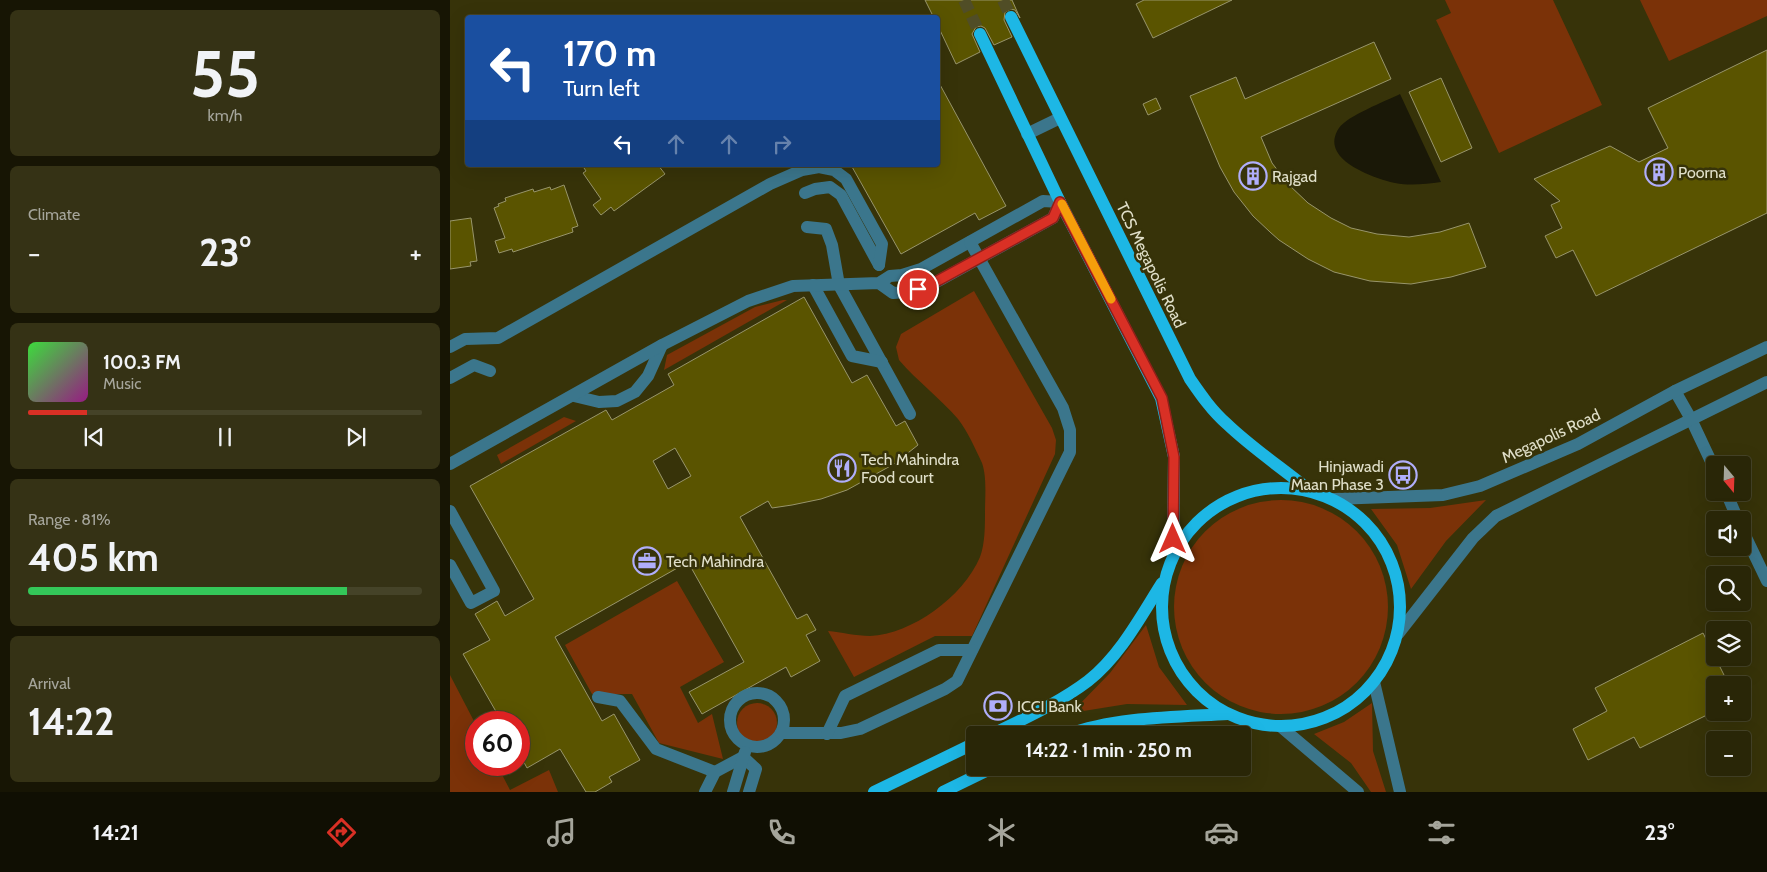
<!DOCTYPE html>
<html lang="en">
<head>
<meta charset="utf-8">
<style>
  :root { --surface:#292607; --page:#353215; --text:#f1f3f6; --muted:#a5a59b; --line:#454328; --accent:#d93025 }
  body { margin:0; font-family:Cabin,sans-serif; background:var(--page); color:var(--text); height:100vh; display:flex; flex-direction:column; font-size:19px; white-space:nowrap }
  * { box-sizing:border-box; margin:0 }
  p { font-size:16px; color:var(--muted) }
  .icon { flex:none; width:28px; height:28px; fill:none; stroke:currentColor; stroke-width:2; stroke-linecap:round; stroke-linejoin:round }
  .map { position:relative; flex:1; overflow:hidden }
  .side { display:flex; flex-direction:column; gap:10px; padding:10px; background:#171504; width:450px }
  .side>* { flex:none }
  .hud { position:absolute; left:15px; top:15px; width:475px; height:152px; border-radius:5px; box-shadow:0 5px 20px #0002,0 0 0 1px var(--line); background:#1a4fa0; color:#fff; overflow:hidden }
  .needle { width:32px; rotate:161deg }
  .fabs { position:absolute; left:1256px; top:456px; display:grid; gap:10px }
  .fabs a { display:grid; place-items:center; width:45px; height:45px; border-radius:5px; background:var(--surface); box-shadow:0 5px 20px #0002,0 0 0 1px var(--line); font-size:25px }
  .speed { position:absolute; left:15px; top:711px; display:flex; gap:10px; font-size:25px; font-weight:700; text-align:center }
  .speed>* { display:grid; place-content:center; width:65px; height:65px; border-radius:50%; background:var(--surface); box-shadow:0 5px 20px #0002,0 0 0 1px var(--line); line-height:1 }
  .speed .limit { border:8px solid #d22; background:#fff; color:#111 }
  .pin { position:absolute; display:grid; place-items:center; width:42px; height:42px; color:#fff; margin:-21px; border:2px solid #fff; border-radius:50%; box-shadow:0 1px 5px #0007 }
  .me { position:absolute; width:55px; margin:-28px; rotate:0deg; stroke-linejoin:round; filter:drop-shadow(0 0 4px #0008) }
  .turn { display:flex; align-items:center; gap:18px; height:105px; padding:0 15px; font-size:22px }
  .turn .icon { width:65px; height:65px; stroke-width:2.5 }
  .turn b { display:block; font-size:35px; line-height:42px }
  .lanes { display:flex; align-items:center; height:48px; padding:0 15px; background:#0003; justify-content:center; gap:25px; direction:ltr }
  .lanes .off { opacity:.35 }
  .big { font-size:38px; font-weight:700; line-height:1.1 }
  .side .tile { flex:1; display:flex; flex-direction:column; justify-content:center; gap:8px; min-width:0; padding:0 18px; border-radius:8px; background:var(--page) }
  .side .dial { align-items:center; gap:0 }
  .dial b { font-size:65px; line-height:1 }
  .song { display:flex; align-items:center; gap:15px }
  .cover { width:60px; height:60px; border-radius:8px; background:linear-gradient(135deg,hsl(120 70% 55%),hsl(310 70% 35%)) }
  .played { height:5px; border-radius:2px; background:linear-gradient(90deg,var(--accent) 15%,var(--line) 15%) }
  .keys { display:flex; justify-content:space-around; direction:ltr }
  .heat { display:flex; justify-content:space-between; align-items:center; font-size:28px; direction:ltr }
  .charge { height:8px; border-radius:4px; background:linear-gradient(90deg,#34c759 81%,var(--line) 0) }
  .trip { position:absolute; left:516px; top:726px; width:285px; height:50px; border-radius:5px; background:var(--surface); box-shadow:0 5px 20px #0002,0 0 0 1px var(--line); font-weight:700; line-height:50px; text-align:center }
  .dock { display:flex; height:80px; justify-content:space-around; align-items:center; background:#100f03; color:var(--muted) }
  .dock .icon { width:35px; height:35px }
  .dock .active { color:var(--accent) }
  .dock b { font-size:22px; color:var(--text) }
  main { display:flex; flex:1; min-height:0 }
  .map>svg:first-child { display:block }
  .green { fill:#7b3208 }
  .water { fill:#1a1807 }
  .building { fill:#5a5400; stroke:#98956b; fill-rule:evenodd }
  .lines { fill:none; stroke-linecap:round; stroke-linejoin:round }
  .major-tunnel { stroke:#504d26; stroke-width:12; stroke-dasharray:12 6; stroke-linecap:butt }
  .minor { stroke:#3b768c; stroke-width:12 }
  .major { stroke:#1db7e5; stroke-width:12 }
  .route-casing { stroke:#8d1f18; stroke-width:12 }
  .route { stroke:#d93025; stroke-width:9 }
  .slow { stroke:#f59e0b; stroke-width:9 }
  .labels { text-anchor:middle; dominant-baseline:central; stroke-width:5; stroke-linejoin:round; paint-order:stroke }
  .poi-label { font-size:16px; fill:#e0dfc9; stroke:#373309; text-anchor:start }
  .street-label { font-size:16px; fill:#e0dfc9; stroke:#373309 }
</style>
</head>
<body>
<main>
<section class="side">
<div class="tile dial"><b>55</b><p>km/h</p></div>
<div class="tile"><p>Climate</p>
<div class="heat"><a>−</a><b class="big">23°</b><a>+</a></div>
</div>
<div class="tile">
<div class="song"><i class="cover"></i><div><b>100.3 FM</b><p>Music</p></div></div>
<div class="played"></div>
<div class="keys"><svg class="icon" aria-label="previous" viewBox="0 0 24 24"><path d="M18 5L8 12l10 7zM5 5v14"/></svg><svg class="icon" aria-label="pause" viewBox="0 0 24 24"><path d="M8 5v14M16 5v14"/></svg><svg class="icon" aria-label="next" viewBox="0 0 24 24"><path d="M6 5l10 7-10 7zM19 5v14"/></svg></div>
</div>
<div class="tile"><p>Range · 81%</p><b class="big">405 km</b><div class="charge"></div></div>
<div class="tile"><p>Arrival</p><b class="big">14:22</b></div>
</section>
<div class="map">
<svg width="1317" height="792" viewBox="0 0 1317 792">
  <rect width="100%" height="100%" fill="#373309"/>
  <g class="green">
    <polygon points="995,0 1103,0 1152,105 1049,153 986,20 1001,13"/>
    <polygon points="1190,0 1317,0 1317,16 1219,61"/>
    <path d="M524,291L602,428L606,440L605,454L522,636H485L404,677L378,631C391,632 406,636 420,636C462,634 513,597 530,557C535,544 535,526 535,512C535,497 537,477 532,463C525,448 518,432 508,419C490,398 467,381 449,360L446,347L451,334Z"/>
    <polygon points="333,300 337,300 214,370 217,355 305,307"/>
    <polygon points="114,417 126,421 51,464 47,455"/>
    <circle cx="831" cy="607" r="107"/>
    <polygon points="1036,500 996,541 961,589 947,545 921,509 980,508"/>
    <polygon points="227,581 274,662 230,687 248,723 262,714 273,759 209,743 182,694 142,694 115,645"/>
    <polygon points="696,625 709,667 737,705 677,704 621,713 660,673"/>
    <polygon points="0,675 26,725 26,765 47,765 60,790 99,770 108,792 0,792"/>
    <polygon points="922,703 923,751 936,792 921,792 901,763 864,734 894,722"/>
    <circle cx="307" cy="723" r="20"/>
  </g>
  <path class="water" d="M950,94L991,182C976,184 960,186 945,183C923,178 868,159 889,128C897,116 936,101 950,94Z"/>
  <g class="building">
    <polygon points="475,0 562,0 570,18 565,10 561,9 555,12 554,20 562,37 544,45 535,28 531,26 526,27 522,34 530,52 506,64 488,26 488,18 484,18"/>
    <polygon points="694,0 782,0 703,38 686,4"/>
    <polygon points="924,42 941,79 811,137 822,163 838,184 858,203 881,218 901,228 927,234 959,237 990,232 1019,223 1036,267 1001,277 961,284 920,281 884,272 858,259 829,240 820,232 803,216 784,192 770,167 740,96 786,77 795,99"/>
    <polygon points="1317,50 1317,213 1146,296 1123,250 1106,258 1095,236 1112,228 1101,205 1110,201 1084,179 1160,146 1189,162 1218,148 1198,108"/>
    <polygon points="991,78 1022,148 991,162 959,92"/>
    <polygon points="488,81 556,206 529,220 525,213 451,254 401,165 488,165"/>
    <polygon points="706,98 711,109 698,115 693,104"/>
    <polygon points="132,165 208,165 215,174 164,211 161,207 151,215 143,205 151,199 133,173 136,171"/>
    <polygon points="114,185 128,226 122,228 123,232 63,252 62,249 49,253 45,241 55,238 44,208 49,206 48,204 56,201 55,198 83,189 84,192 100,187 101,190"/>
    <polygon points="21,218 27,261 20,262 21,266 0,269 0,221"/>
    <path d="M354,297L402,383L417,375L446,426L455,421L468,445L444,464L397,490L371,499L342,505L322,508L318,501L290,517L347,619L357,614L366,630L356,635L370,661L341,677L336,667L252,714L239,692L294,662L238,562L105,637L152,721L164,714L190,760L159,777L162,782L145,792H136L110,749L77,768L69,753V722H52L13,654L40,640L25,614L47,601L55,616L84,599L20,486L156,410L162,420L224,385L218,374ZM225,448L241,476L218,489L203,461Z"/>
    <polygon points="1253,633 1279,685 1265,685 1265,711 1190,748 1184,737 1138,760 1123,729 1157,711 1145,688"/>
  </g>
  <g class="lines">
    <g class="major-tunnel">
      <polyline points="514,0 530,34"/>
      <polyline points="553,0 561,17"/>
    </g>
    <g class="minor">
      <polyline points="577,134 610,118"/>
      <polyline points="355,193 365,189 380,187 391,195 429,265"/>
      <polyline points="357,227 376,229 382,245 389,285 460,414"/>
      <polyline points="363,285 402,356 432,362"/>
      <polyline points="0,347 15,339 48,338 320,184 352,170 369,167 384,170 396,179 432,244 429,265"/>
      <polyline points="0,378 24,365 40,371"/>
      <polyline points="1225,391 1241,419 1265,470"/>
      <polyline points="124,396 149,402 167,401 185,392 198,376 212,345"/>
      <polyline points="0,464 212,345 298,301 343,286 429,283 440,276 452,275 471,269 593,201 610,202 603,218 479,286 457,292 443,293 429,283"/>
      <polyline points="1276,492 1288,520"/>
      <polyline points="884,499 993,495 1030,486 1128,444 1225,391 1317,347"/>
      <polyline points="0,511 44,591 21,603 0,565"/>
      <polyline points="1292,529 1317,581"/>
      <polyline points="948,634 1023,538 1046,516 1317,382"/>
      <polyline points="924,682 950,792"/>
      <circle cx="307" cy="720" r="27"/>
      <polyline points="148,697 170,701 206,749 265,772"/>
      <polyline points="830,726 908,792"/>
      <polyline points="331,733 391,733 410,729 495,689 507,681 620,452 620,430 613,408 520,242"/>
      <polyline points="377,734 395,696 489,650 522,650"/>
      <polyline points="293,757 306,769 299,792"/>
      <polyline points="255,792 265,772 293,757"/>
      <polyline points="283,792 295,752"/>
    </g>
    <g class="major">
      <path d="M561,17L740,379C751,395 762,411 777,424C802,448 832,468 859,490"/>
      <polyline points="530,34 610,202 711,398 724,457 723,554"/>
      <circle cx="831" cy="607" r="119"/>
      <path d="M541,735C573,719 609,703 638,681C670,656 691,616 712,583"/>
      <path d="M617,735C664,717 727,717 778,714"/>
      <polyline points="424,792 525,743"/>
      <polyline points="493,792 542,768"/>
    </g>
  </g>
  <g class="lines">
    <g class="route-casing">
      <polyline id="route" points="468,289 478,286 603,218 610,202 712,398 724,457 723,539"/>
    </g>
    <use href="#route" class="route"/>
    <polyline class="slow" points="612,204 661,299"/>
  </g>
  <defs>
    <g id="building-ring" transform="scale(1.4375)"><circle r="9.5" fill="#373309" stroke="#b0aefa" stroke-width="1.5"/><path d="M-4-6H4V6H1V3H-1V6H-4ZM-2.5-4.3h1.7v1.8h-1.7ZM.8-4.3h1.7v1.8H.8ZM-2.5-1h1.7V.8h-1.7ZM.8-1h1.7V.8H.8Z" fill="#b0aefa"/></g>
    <g id="restaurant-ring" transform="scale(1.4375)"><circle r="9.5" fill="#373309" stroke="#b0aefa" stroke-width="1.5"/><path d="M-5-6h1v4h1v-4h1v4h1v-4h1v5L-1.5 .5V6h-2V.5L-5-1ZM5-6V6H3V1.5H1.5Q1.5-4 5-6Z" fill="#b0aefa"/></g>
    <g id="bus-ring" transform="scale(1.4375)"><circle r="9.5" fill="#373309" stroke="#b0aefa" stroke-width="1.5"/><path d="M-5-6H5V4H4V6H2V4H-2V6H-4V4H-5ZM-3.5-4V0h7V-4ZM-3.5 1.2v1.5H-2V1.2ZM2 1.2v1.5H3.5V1.2Z" fill="#b0aefa"/></g>
    <g id="office-ring" transform="scale(1.4375)"><circle r="9.5" fill="#373309" stroke="#b0aefa" stroke-width="1.5"/><path d="M-6-3h4V-5.5h4V-3h4V5H-6ZM-1-4.5V-3h2v-1.5ZM-6 0V1H6V0Z" fill="#b0aefa"/></g>
    <g id="bank-ring" transform="scale(1.4375)"><circle r="9.5" fill="#373309" stroke="#b0aefa" stroke-width="1.5"/><path d="M-6-4H6V4H-6ZM0-2.3a2.3 2.3 0 1 0 0 4.6a2.3 2.3 0 1 0 0-4.6Z" fill="#b0aefa"/></g>
  </defs>
  <g fill-rule="evenodd">
    <use href="#building-ring" x="1209" y="172"/>
    <use href="#building-ring" x="803" y="176"/>
    <use href="#restaurant-ring" x="392" y="468"/>
    <use href="#bus-ring" x="953" y="475"/>
    <use href="#office-ring" x="197" y="561"/>
    <use href="#bank-ring" x="548" y="706"/>
  </g>
  <g class="labels">
    <g class="poi-label">
      <text x="1228" y="172">Poorna</text>
      <text x="822" y="176">Rajgad</text>
      <text x="411" y="459">Tech Mahindra<tspan x="411" dy="18">Food court</tspan></text>
      <text x="934" y="466" text-anchor="end">Hinjawadi<tspan x="934" dy="18">Maan Phase 3</tspan></text>
      <text x="216" y="561">Tech Mahindra</text>
      <text x="567" y="706">ICCI Bank</text>
    </g>
    <g class="street-label">
      <text transform="translate(701 265) rotate(64)">TCS Megapolis Road</text>
      <text transform="translate(1101 436) rotate(-25)">Megapolis Road</text>
    </g>
  </g>
</svg>
<div class="fabs">
<a><svg class="needle" viewBox="-14 -14 28 28"><path d="M0-13l5 13h-10z" fill="#e53935"/><path d="M0 13l5-13h-10z" fill="#a5a59b"/></svg></a>
<a><svg class="icon" aria-label="sound" viewBox="0 0 24 24"><path d="M4 9h4l5-4v14l-5-4H4zM17 9q2 3 0 6"/></svg></a>
<a><svg class="icon" aria-label="search" viewBox="0 0 24 24"><circle cx="10" cy="10" r="6"/><path d="M15 15l6 6"/></svg></a>
<a><svg class="icon" aria-label="layers" viewBox="0 0 24 24"><path d="M12 4l9 5-9 5-9-5zM3 14l9 5 9-5"/></svg></a>
<a>+</a>
<a>−</a>
</div>
<div class="speed"><div class="limit">60</div></div>
<div class="pin" style="left:468px;top:289px;background:#d93025"><svg class="icon" aria-label="arrive" viewBox="0 0 24 24"><path d="M6 21V4h12l-3 4 3 4H6"/></svg></div>
<svg class="me" style="left:723px;top:539px" viewBox="-20 -20 40 40"><path d="M0-17L14 15 0 8-14 15z" fill="#d93025" stroke="#fff" stroke-width="4"/></svg>
<div class="trip">14:22 · 1 min · 250 m</div>
<div class="hud">
<div class="turn"><svg class="icon" aria-label="left" viewBox="0 0 24 24"><path d="M17 20v-9H6M10 6l-5 5 5 5"/></svg><div><b>170 m</b>Turn left</div></div>
<div class="lanes"><svg class="icon" aria-label="left" viewBox="0 0 24 24"><path d="M17 20v-9H6M10 6l-5 5 5 5"/></svg><svg class="icon off" aria-label="ahead" viewBox="0 0 24 24"><path d="M12 20V5M6 11l6-6 6 6"/></svg><svg class="icon off" aria-label="ahead" viewBox="0 0 24 24"><path d="M12 20V5M6 11l6-6 6 6"/></svg><svg class="icon off" aria-label="right" viewBox="0 0 24 24"><path d="M7 20v-9h11M14 6l5 5-5 5"/></svg></div>
</div>
</div>
</main>
<nav class="dock">
<b>14:21</b>
<svg class="icon active" aria-label="directions" viewBox="0 0 24 24"><path d="M12 3l9 9-9 9-9-9zM9 14v-3h6M13 9l2 2-2 2"/></svg>
<svg class="icon" aria-label="music" viewBox="0 0 24 24"><path d="M9 18V5l10-2v13"/><circle cx="6" cy="18" r="3"/><circle cx="16" cy="16" r="3"/></svg>
<svg class="icon" aria-label="phone" viewBox="0 0 24 24"><path d="M5 4h4l2 5-3 2q2 4 5 5l2-3 5 2v4C11 20 4 13 5 4z"/></svg>
<svg class="icon" aria-label="climate" viewBox="0 0 24 24"><path d="M12 3v18M4 7l16 10M4 17L20 7"/></svg>
<svg class="icon" aria-label="car" viewBox="0 0 24 24"><path d="M5 17H2v-5l4-1 3-4h7l3 4 3 1v5h-3M9 17h6M6 11h13"/><circle cx="7" cy="17" r="2"/><circle cx="17" cy="17" r="2"/></svg>
<svg class="icon" aria-label="filters" viewBox="0 0 24 24"><path d="M4 7h16M4 17h16"/><circle cx="9" cy="7" r="2"/><circle cx="15" cy="17" r="2"/></svg>
<b>23°</b>
</nav>
</body>
</html>
